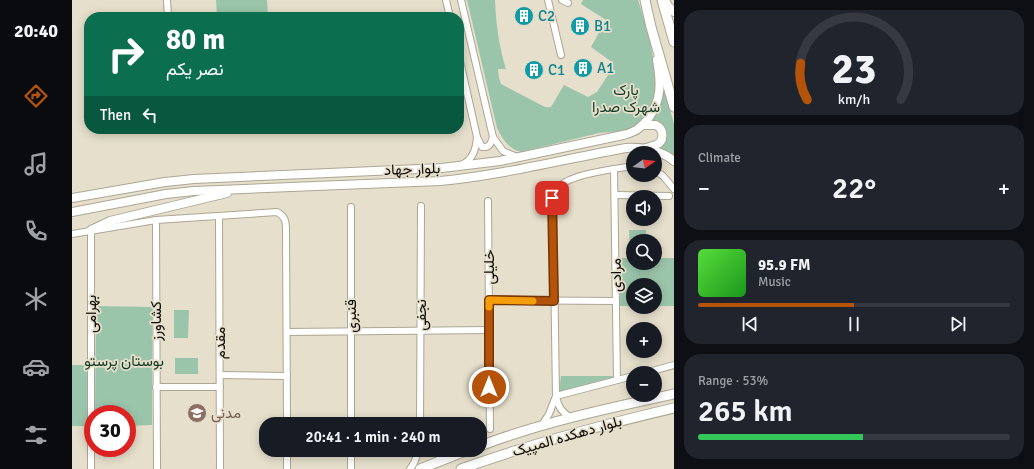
<!DOCTYPE html>
<html lang="en">
<head>
<meta charset="utf-8">
<style>
  :root { --surface:#171b24; --page:#20242c; --text:#f1f3f6; --muted:#9ea1a6; --line:#363941; --accent:#b45309 }
  body { margin:0; font-family:Signika,Vazirmatn,sans-serif; background:var(--page); color:var(--text); height:100vh; display:flex; flex-direction:column; font-size:15px; white-space:nowrap }
  * { box-sizing:border-box; margin:0 }
  p { font-size:13px; color:var(--muted) }
  .icon { flex:none; width:22px; height:22px; fill:none; stroke:currentColor; stroke-width:2; stroke-linecap:round; stroke-linejoin:round }
  .map { position:relative; flex:1; overflow:hidden }
  .details { display:flex; flex-direction:column; gap:10px; padding:10px; background:#0d0f14; width:360px }
  .details>* { flex:none }
  .top-card { position:absolute; left:12px; top:12px; width:380px; height:122px; border-radius:16px; box-shadow:0 2px 10px #0003; background:#0b6e4f; color:#fff; overflow:hidden }
  .needle { width:26px; rotate:76deg }
  .fabs { position:absolute; left:554px; top:146px; display:grid; gap:8px }
  .fabs a { display:grid; place-items:center; width:36px; height:36px; border-radius:50%; background:var(--surface); box-shadow:0 2px 10px #0003; font-size:20px }
  .speed { position:absolute; left:12px; top:405px; display:flex; gap:8px; font-size:20px; font-weight:700; text-align:center }
  .speed>* { display:grid; place-content:center; width:52px; height:52px; border-radius:50%; background:var(--surface); box-shadow:0 2px 10px #0003; line-height:1 }
  .speed .limit { border:6px solid #d22; background:#fff; color:#111 }
  .pin { position:absolute; display:grid; place-items:center; width:34px; height:34px; color:#fff; margin:-17px; border-radius:8px; box-shadow:0 2px 6px #0006 }
  .me { position:absolute; width:44px; margin:-22px; rotate:0deg; stroke-linejoin:round; filter:drop-shadow(0 0 3px #0008) }
  .turn { display:flex; align-items:center; gap:14px; height:84px; padding:0 16px; font-size:18px }
  .turn .icon { width:52px; height:52px; stroke-width:2.5 }
  .turn b { display:block; font-size:28px; line-height:34px }
  .then { display:flex; align-items:center; height:38px; padding:0 16px; background:#0003; gap:8px; font-size:15px }
  .big { font-size:30px; font-weight:600; line-height:1.1 }
  .details .widget { flex:1; display:flex; flex-direction:column; justify-content:center; gap:6px; min-width:0; padding:0 14px; border-radius:16px; background:var(--page) }
  .details .dial { align-items:center; gap:0 }
  .dial svg { height:104px; overflow:visible; fill:none; stroke:var(--line); stroke-width:7; stroke-linecap:round; text-anchor:middle }
  .dial text { fill:var(--text); stroke:none }
  .song { display:flex; align-items:center; gap:12px }
  .cover { width:48px; height:48px; border-radius:6px; background:linear-gradient(135deg,hsl(110 70% 55%),hsl(120 70% 35%)) }
  .played { height:4px; border-radius:2px; background:linear-gradient(90deg,var(--accent) 50%,var(--line) 50%) }
  .keys { display:flex; justify-content:space-around; direction:ltr }
  .heat { display:flex; justify-content:space-between; align-items:center; font-size:22px; direction:ltr }
  .charge { height:6px; border-radius:3px; background:linear-gradient(90deg,#34c759 53%,var(--line) 0) }
  .trip { position:absolute; left:187px; top:417px; width:228px; height:40px; border-radius:16px; background:var(--surface); box-shadow:0 2px 10px #0003; font-weight:600; line-height:40px; text-align:center }
  main { display:flex; flex:1; min-height:0 }
  .tab-bar { display:flex; flex-direction:column; width:72px; justify-content:space-around; align-items:center; background:#090b0e; color:var(--muted) }
  .tab-bar .icon { width:28px; height:28px }
  .tab-bar .current { color:var(--accent) }
  .tab-bar b { font-size:18px; color:var(--text) }
  .map>svg:first-child { display:block }
  .green { fill:#9bc5ab }
  .lines { fill:none; stroke-linecap:round; stroke-linejoin:round }
  .minor-casing { stroke:#aca693; stroke-width:8 }
  .tertiary-casing { stroke:#aca693; stroke-width:10 }
  .secondary-casing { stroke:#aca693; stroke-width:11 }
  .minor { stroke:#fff; stroke-width:6 }
  .tertiary { stroke:#fff; stroke-width:8 }
  .secondary { stroke:#fff; stroke-width:9 }
  .route-casing { stroke:#753606; stroke-width:10 }
  .route { stroke:#b45309; stroke-width:7 }
  .slow { stroke:#f59e0b; stroke-width:7 }
  .labels { text-anchor:middle; dominant-baseline:central; stroke-width:3.5; stroke-linejoin:round; paint-order:stroke }
  .culture-label { font-size:15px; fill:#0d838f; stroke:#e5dfcb; text-anchor:start }
  .park-label { font-size:15px; fill:#0f3823; stroke:#e5dfcb }
  .street-label { font-size:15px; fill:#0d0b05; stroke:#e5dfcb }
  .education-label { font-size:15px; fill:#785e54; stroke:#e5dfcb; text-anchor:start }
</style>
</head>
<body>
<main>
<nav class="tab-bar">
<b>20:40</b>
<svg class="icon current" aria-label="directions" viewBox="0 0 24 24"><path d="M12 3l9 9-9 9-9-9zM9 14v-3h6M13 9l2 2-2 2"/></svg>
<svg class="icon" aria-label="music" viewBox="0 0 24 24"><path d="M9 18V5l10-2v13"/><circle cx="6" cy="18" r="3"/><circle cx="16" cy="16" r="3"/></svg>
<svg class="icon" aria-label="phone" viewBox="0 0 24 24"><path d="M5 4h4l2 5-3 2q2 4 5 5l2-3 5 2v4C11 20 4 13 5 4z"/></svg>
<svg class="icon" aria-label="climate" viewBox="0 0 24 24"><path d="M12 3v18M4 7l16 10M4 17L20 7"/></svg>
<svg class="icon" aria-label="car" viewBox="0 0 24 24"><path d="M5 17H2v-5l4-1 3-4h7l3 4 3 1v5h-3M9 17h6M6 11h13"/><circle cx="7" cy="17" r="2"/><circle cx="17" cy="17" r="2"/></svg>
<svg class="icon" aria-label="filters" viewBox="0 0 24 24"><path d="M4 7h16M4 17h16"/><circle cx="9" cy="7" r="2"/><circle cx="15" cy="17" r="2"/></svg>
</nav>
<div class="map">
<svg width="602" height="469" viewBox="0 0 602 469">
  <rect width="100%" height="100%" fill="#e5dfcb"/>
  <g class="green">
    <polygon points="144,0 195,0 196,17 145,17"/>
    <path d="M395,0H423C424,24 427,46 434,69H426L427,78L429,84L473,107H479L492,85L516,97L525,92L536,75L540,62L519,47L534,20L509,4L511,0H566L576,31L585,79L583,102L569,123L551,131L527,133L449,152C436,148 431,140 425,128Z"/>
    <polygon points="591,85 602,124 602,157 583,148 593,137 577,122"/>
    <polygon points="557,230 574,230 574,241 561,241 561,251 558,251"/>
    <polygon points="548,258 561,258 561,263 583,263 583,258 602,258 602,306 583,306 583,285 561,285 561,306 548,306"/>
    <polygon points="24,306 80,307 80,425 55,426 55,414 23,414"/>
    <polygon points="102,310 117,310 116,338 102,338"/>
    <rect x="103" y="358" width="23" height="16"/>
    <rect x="0" y="365" width="15" height="61"/>
    <polygon points="489,376 541,376 539,380 487,393"/>
  </g>
  <g class="lines">
    <g class="minor-casing">
      <g id="minor">
        <polyline points="95,0 96,17"/>
        <polyline points="374,0 378,17"/>
        <polyline points="389,0 421,137 431,151 445,157"/>
        <polyline points="476,0 489,55"/>
        <polyline points="490,0 496,3"/>
        <path d="M387,57L405,137C404,149 401,160 389,165"/>
        <path d="M405,137L410,147C418,148 419,143 421,137"/>
        <path d="M561,166C543,169 498,174 487,187C484,190 482,194 481,198L484,396L561,376"/>
        <polyline points="542,169 545,380"/>
        <polyline points="583,170 591,176 602,189"/>
        <polyline points="543,195 597,196"/>
        <polyline points="416,201 418,429"/>
        <polyline points="279,207 279,424"/>
        <polyline points="147,216 148,469"/>
        <polyline points="84,220 85,469"/>
        <polyline points="19,230 19,469"/>
        <path d="M0,234L84,220L205,212C213,216 214,221 214,230L215,424"/>
        <polyline points="417,300 544,301"/>
        <polyline points="215,332 417,330"/>
        <polyline points="573,373 602,365"/>
        <polyline points="148,375 215,376"/>
        <polyline points="84,387 148,387"/>
        <polyline points="348,424 349,206"/>
        <path d="M470,425L477,414L484,396C486,407 490,412 499,418"/>
        <polyline points="215,450 215,469"/>
        <polyline points="279,450 279,469"/>
        <polyline points="359,450 371,458 375,457"/>
        <polyline points="338,469 342,463 347,450"/>
      </g>
    </g>
    <g class="tertiary-casing">
      <g id="tertiary">
        <polyline points="593,0 596,6 602,12"/>
        <path d="M571,125H584C592,129 593,141 584,145C581,146 577,147 574,148"/>
        <path d="M0,198L93,182L122,179L370,168L428,161L551,135C563,132 569,128 576,119C590,100 589,82 585,60"/>
        <path d="M0,212L94,194L122,191L368,181C431,175 492,159 554,148C572,147 588,150 602,161"/>
        <polyline points="19,230 38,221 155,193"/>
      </g>
    </g>
    <g class="secondary-casing">
      <g id="secondary">
        <polyline points="573,0 579,27 602,107"/>
        <polyline points="590,0 602,42"/>
        <path d="M408,446C471,422 537,408 602,394"/>
        <polyline points="348,469 396,450"/>
        <path d="M389,469C458,444 530,425 602,408"/>
      </g>
    </g>
    <use href="#minor" class="minor"/>
    <use href="#tertiary" class="tertiary"/>
    <use href="#secondary" class="secondary"/>
  </g>
  <g class="lines">
    <g class="route-casing">
      <polyline id="route" points="417,387 417,300 482,301 480,198"/>
    </g>
    <use href="#route" class="route"/>
    <polyline class="slow" points="417,307 417,300 461,301"/>
  </g>
  <defs>
    <g id="building-disc" transform="scale(1)"><circle r="9.5" fill="#0f9aa8" stroke="#e5dfcb"/><path d="M-4-6H4V6H1V3H-1V6H-4ZM-2.5-4.3h1.7v1.8h-1.7ZM.8-4.3h1.7v1.8H.8ZM-2.5-1h1.7V.8h-1.7ZM.8-1h1.7V.8H.8Z" fill="#fff"/></g>
    <g id="school-disc" transform="scale(1)"><circle r="9.5" fill="#8d6e63" stroke="#e5dfcb"/><path d="M0-5L7-2L0 1L-7-2ZM-4 1L0 2.5L4 1V4Q0 6-4 4Z" fill="#fff"/></g>
  </defs>
  <g fill-rule="evenodd">
    <use href="#building-disc" x="452" y="16"/>
    <use href="#building-disc" x="508" y="26"/>
    <use href="#building-disc" x="511" y="68"/>
    <use href="#building-disc" x="462" y="70"/>
    <use href="#school-disc" x="125" y="413"/>
  </g>
  <g class="labels">
    <g class="culture-label">
      <text x="466" y="16">C2</text>
      <text x="522" y="26">B1</text>
      <text x="525" y="68">A1</text>
      <text x="476" y="70">C1</text>
    </g>
    <g class="park-label">
      <text x="554" y="90">پارک<tspan x="554" dy="17">شهرک صدرا</tspan></text>
      <text x="52" y="361">بوستان پرستو</text>
    </g>
    <g class="street-label">
      <text transform="translate(340 169) rotate(-2)">بلوار جهاد</text>
      <text transform="translate(417 267) rotate(-90)">خلیلی</text>
      <text transform="translate(544 275) rotate(-91)">مرادی</text>
      <text transform="translate(19 314) rotate(-90)">بهرامی</text>
      <text transform="translate(349 315) rotate(-90)">نجفی</text>
      <text transform="translate(279 316) rotate(-90)">قنبری</text>
      <text transform="translate(84 321) rotate(-90)">کشاورز</text>
      <text transform="translate(148 343) rotate(-90)">مقدم</text>
      <text transform="translate(495 436) rotate(-16)">بلوار دهکده المپیک</text>
    </g>
    <g class="education-label">
      <text x="139" y="413">مدنی</text>
    </g>
  </g>
</svg>
<div class="fabs">
<a><svg class="needle" viewBox="-14 -14 28 28"><path d="M0-13l5 13h-10z" fill="#e53935"/><path d="M0 13l5-13h-10z" fill="#9ea1a6"/></svg></a>
<a><svg class="icon" aria-label="sound" viewBox="0 0 24 24"><path d="M4 9h4l5-4v14l-5-4H4zM17 9q2 3 0 6"/></svg></a>
<a><svg class="icon" aria-label="search" viewBox="0 0 24 24"><circle cx="10" cy="10" r="6"/><path d="M15 15l6 6"/></svg></a>
<a><svg class="icon" aria-label="layers" viewBox="0 0 24 24"><path d="M12 4l9 5-9 5-9-5zM3 14l9 5 9-5"/></svg></a>
<a>+</a>
<a>−</a>
</div>
<div class="speed"><div class="limit">30</div></div>
<div class="pin" style="left:480px;top:198px;background:#d93025"><svg class="icon" aria-label="arrive" viewBox="0 0 24 24"><path d="M6 21V4h12l-3 4 3 4H6"/></svg></div>
<svg class="me" style="left:417px;top:387px" viewBox="-20 -20 40 40"><circle r="17" fill="#b45309" stroke="#fff" stroke-width="3"/><path d="M0-11L8 9 0 5-8 9z" fill="#fff"/></svg>
<div class="trip">20:41 · 1 min · 240 m</div>
<div class="top-card">
<div class="turn"><svg class="icon" aria-label="right" viewBox="0 0 24 24"><path d="M7 20v-9h11M14 6l5 5-5 5"/></svg><div><b>80 m</b>نصر یکم</div></div>
<div class="then">Then<svg class="icon" aria-label="left" viewBox="0 0 24 24"><path d="M17 20v-9H6M10 6l-5 5 5 5"/></svg></div>
</div>
</div>
<section class="details">
<div class="widget dial"><svg viewBox="0 0 100 80">
<path d="M14 69A42 42 0 1 1 86 69"/>
<path d="M14 69A42 42 0 0 1 9 41" stroke="#b45309"/>
<text x="50" y="56" font-size="32" font-weight="700">23</text>
<text x="50" y="72" font-size="11">km/h</text>
</svg></div>
<div class="widget"><p>Climate</p>
<div class="heat"><a>−</a><b class="big">22°</b><a>+</a></div>
</div>
<div class="widget">
<div class="song"><i class="cover"></i><div><b>95.9 FM</b><p>Music</p></div></div>
<div class="played"></div>
<div class="keys"><svg class="icon" aria-label="previous" viewBox="0 0 24 24"><path d="M18 5L8 12l10 7zM5 5v14"/></svg><svg class="icon" aria-label="pause" viewBox="0 0 24 24"><path d="M8 5v14M16 5v14"/></svg><svg class="icon" aria-label="next" viewBox="0 0 24 24"><path d="M6 5l10 7-10 7zM19 5v14"/></svg></div>
</div>
<div class="widget"><p>Range · 53%</p><b class="big">265 km</b><div class="charge"></div></div>
</section>
</main>
</body>
</html>
